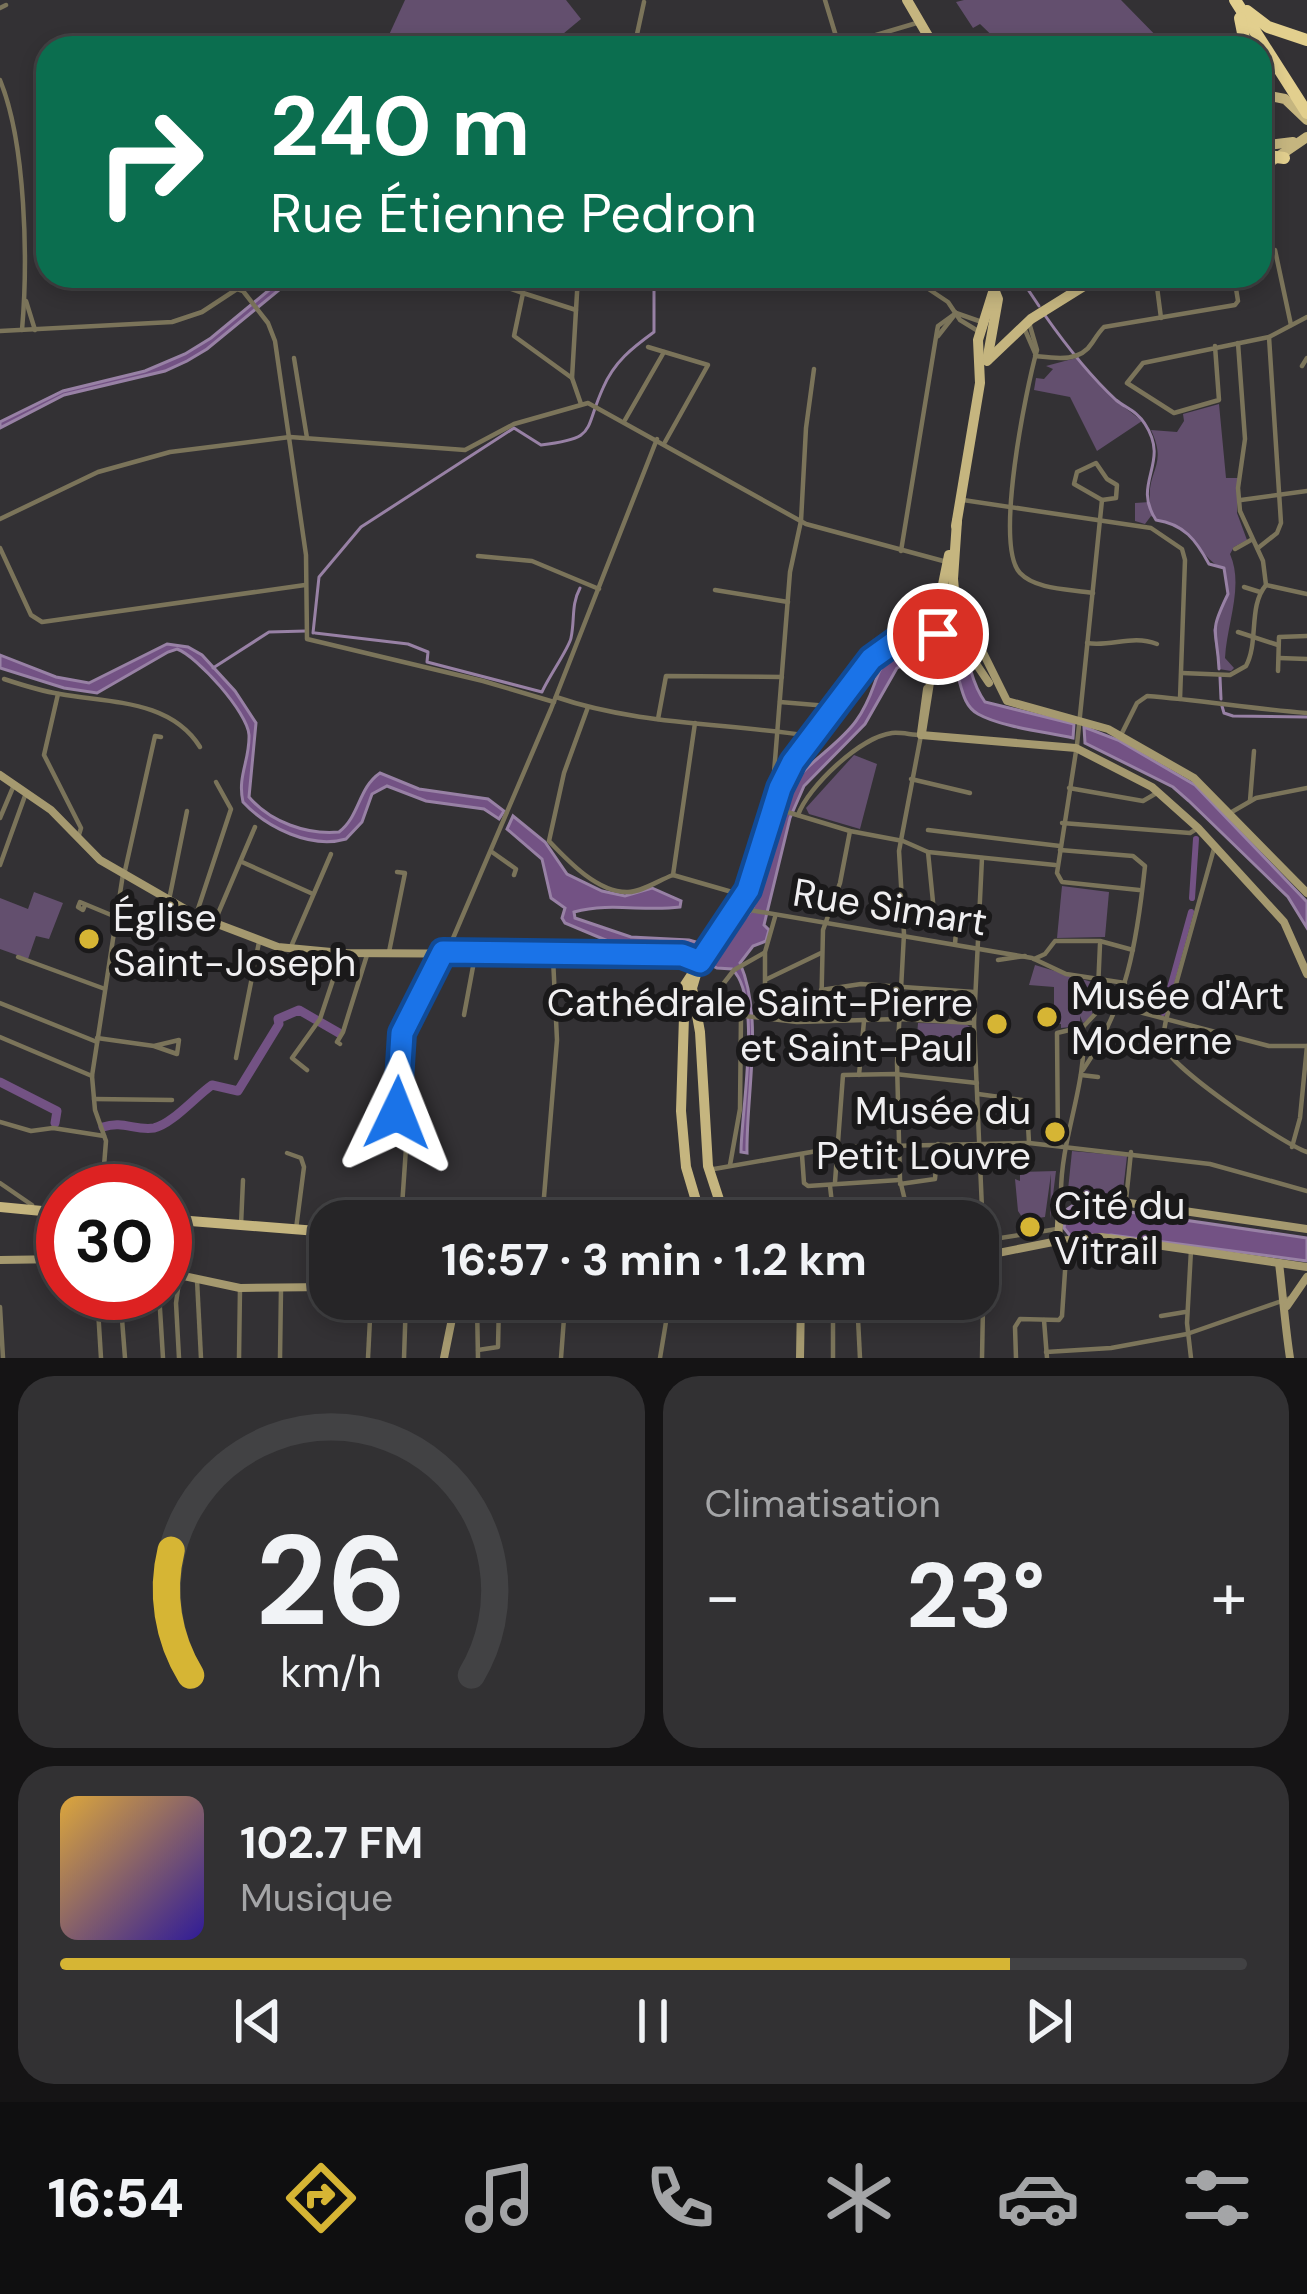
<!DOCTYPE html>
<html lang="fr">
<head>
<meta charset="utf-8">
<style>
  :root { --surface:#262527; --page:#323133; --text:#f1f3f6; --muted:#a4a5a7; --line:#424244; --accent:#d6b534 }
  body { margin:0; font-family:"DM Sans",sans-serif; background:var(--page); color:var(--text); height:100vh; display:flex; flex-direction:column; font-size:45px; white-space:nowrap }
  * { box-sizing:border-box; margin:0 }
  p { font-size:39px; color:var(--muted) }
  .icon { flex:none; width:66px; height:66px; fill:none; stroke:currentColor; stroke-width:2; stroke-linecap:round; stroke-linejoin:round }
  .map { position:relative; height:1358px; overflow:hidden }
  .details { display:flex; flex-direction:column; gap:18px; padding:18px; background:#151415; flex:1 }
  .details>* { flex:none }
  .top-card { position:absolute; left:36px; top:36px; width:1236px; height:252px; border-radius:36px; box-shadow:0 6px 18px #0003,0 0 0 3px var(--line); background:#0b6e4f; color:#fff; overflow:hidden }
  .speed { position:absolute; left:36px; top:1164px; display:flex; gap:24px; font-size:60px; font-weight:700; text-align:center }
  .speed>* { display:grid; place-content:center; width:156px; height:156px; border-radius:50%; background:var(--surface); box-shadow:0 6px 18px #0003,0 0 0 3px var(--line); line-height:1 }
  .speed .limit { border:18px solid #d22; background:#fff; color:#111 }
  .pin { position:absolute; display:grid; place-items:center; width:102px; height:102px; color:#fff; margin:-51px; border:6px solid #fff; border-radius:50%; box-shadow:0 3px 12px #0007 }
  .me { position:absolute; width:132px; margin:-66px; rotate:2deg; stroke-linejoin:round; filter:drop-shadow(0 0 9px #0008) }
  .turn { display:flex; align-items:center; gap:42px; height:252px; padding:0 36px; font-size:54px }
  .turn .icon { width:156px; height:156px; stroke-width:2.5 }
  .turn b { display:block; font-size:84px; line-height:102px }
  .big { font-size:90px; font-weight:700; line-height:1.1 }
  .details .widget { flex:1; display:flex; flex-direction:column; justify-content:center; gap:18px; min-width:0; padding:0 42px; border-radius:36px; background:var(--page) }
  .details .dial { align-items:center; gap:0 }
  .dial svg { height:312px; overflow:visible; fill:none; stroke:var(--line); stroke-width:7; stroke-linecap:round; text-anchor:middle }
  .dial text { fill:var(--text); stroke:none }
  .song { display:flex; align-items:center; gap:36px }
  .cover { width:144px; height:144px; border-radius:18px; background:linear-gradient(135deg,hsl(40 70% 55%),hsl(250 70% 35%)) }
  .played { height:12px; border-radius:6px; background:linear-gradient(90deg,var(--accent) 80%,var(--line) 80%) }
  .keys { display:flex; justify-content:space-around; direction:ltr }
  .heat { display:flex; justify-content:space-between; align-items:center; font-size:66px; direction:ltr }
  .details .tiles { flex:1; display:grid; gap:18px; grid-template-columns:1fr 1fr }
  .widget:last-child { grid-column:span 2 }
  .trip { position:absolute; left:309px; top:1200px; width:690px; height:120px; border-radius:36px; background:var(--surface); box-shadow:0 6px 18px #0003,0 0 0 3px var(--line); font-weight:700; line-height:120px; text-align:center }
  .tabs { display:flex; height:192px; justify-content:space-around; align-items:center; background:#0f0f10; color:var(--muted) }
  .tabs .icon { width:84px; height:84px }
  .tabs .active { color:var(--accent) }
  .tabs b { font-size:54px; color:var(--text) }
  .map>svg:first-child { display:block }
  .green { fill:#634f6e }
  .water { fill:#735284; stroke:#9881a5; stroke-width:3 }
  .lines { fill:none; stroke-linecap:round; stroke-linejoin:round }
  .stream { stroke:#9881a5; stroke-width:3 }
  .canal { stroke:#735284; stroke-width:6 }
  .river { stroke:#735284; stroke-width:9 }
  .street { stroke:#7b745a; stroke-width:4.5 }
  .secondary { stroke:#a5996f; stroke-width:8 }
  .primary { stroke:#c5b57f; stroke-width:10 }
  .highway { stroke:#e2cf8e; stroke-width:12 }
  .route-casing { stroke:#114b97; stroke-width:30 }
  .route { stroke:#1a73e8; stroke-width:21 }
  .poi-dot { fill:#d6b534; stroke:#1a191a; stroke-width:4.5 }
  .labels { text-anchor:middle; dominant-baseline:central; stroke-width:12; stroke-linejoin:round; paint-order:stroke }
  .street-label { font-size:39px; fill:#f0eff1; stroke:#1a191a }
  .poi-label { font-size:39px; fill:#f0eff1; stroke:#1a191a; text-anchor:start }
</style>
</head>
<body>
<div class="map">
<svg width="1307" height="1358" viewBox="0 0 1307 1358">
  <rect width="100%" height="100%" fill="#333134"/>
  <g class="green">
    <polygon points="405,0 566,0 581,19 546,48 383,48"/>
    <polygon points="964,0 1121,0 1168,48 1005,48 980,24 973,28 956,2"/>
    <polygon points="1076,358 1115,400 1142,421 1097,451 1070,397 1034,390 1036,378 1044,379 1053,369 1046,366"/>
    <path d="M1219,404L1226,478H1238L1237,513L1247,540L1234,547L1230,554C1244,586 1227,623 1225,658L1234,668L1231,671L1219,669L1213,630L1227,593L1225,570C1204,561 1199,540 1180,528C1171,522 1161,522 1151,516L1145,524L1135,521V503L1150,502C1147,469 1168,466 1151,430L1177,432L1184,421L1183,414Z"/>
    <polygon points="854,755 877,764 860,829 809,814 806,808"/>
    <polygon points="1062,886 1109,892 1105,937 1057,938"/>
    <polygon points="34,892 63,903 49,939 36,936 28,959 0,949 0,898 28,909"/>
    <polygon points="1035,965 1095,983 1092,1016 1083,1023 1080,1016 1080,1026 1061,1028 1061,1024 1054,1024 1054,987 1029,985"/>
    <polygon points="918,1023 966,1024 970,1027 970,1053 916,1050"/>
    <polygon points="1072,1151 1127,1156 1122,1199 1068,1190"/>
    <polygon points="1056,1171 1050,1219 1051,1174 1045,1217 1024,1220 1018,1211 1015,1179 1020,1181 1020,1172"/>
  </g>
  <g class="water">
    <polygon points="286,276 296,276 207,349 187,361 165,371 64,395 0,428 0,422 63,391 145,371 185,354 211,338"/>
    <path d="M927,638C982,646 960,667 985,702L1074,724L1073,738C1046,732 1001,727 978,714C945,695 979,632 897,668L865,724L804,786L790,818L764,925L769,930L766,941L753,946L740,963C764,1019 746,1093 747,1153L741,1152C741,1110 763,998 732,969L717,968L707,963L709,959L685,950H651L615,944L565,923L562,918L565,908L551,898L542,859L507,829L513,816L545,842L567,874L602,891L625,896L652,888L681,901L680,907C644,912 611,902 574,912L575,918L631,937L689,940L717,948C730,931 749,919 756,901C771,864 769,822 791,787C807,762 838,746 856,721C886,679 865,658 927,638Z"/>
    <path d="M167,644L188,647L202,655L235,691L256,723L249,797C270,822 307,835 339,832C360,816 358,788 380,773L419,789L488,799L504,811L499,819L484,809L426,801L387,786L372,794L362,822L346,839C311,849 267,828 243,802C237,776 250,760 249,735C248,713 197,656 177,649L168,652L97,693L64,688L0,668V655L56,677L89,683Z"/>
    <polygon points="1084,727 1118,740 1195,785 1307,902 1307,928 1288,897 1189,801 1173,787 1085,743"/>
    <polygon points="1075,1204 1307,1238 1307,1261 1111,1235 1072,1238 1064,1228 1066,1210"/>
  </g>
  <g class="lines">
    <g class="stream">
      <polyline points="1019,276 1039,306"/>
      <path d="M1044,314C1065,344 1089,375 1116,400C1126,408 1138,412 1145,424C1171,464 1131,482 1156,520C1184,524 1196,540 1209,564L1224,568L1228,594C1208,635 1217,627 1219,669"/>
      <path d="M313,633L319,577L361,527L514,428L541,445C598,438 583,432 603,388C614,362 632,348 654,332V276"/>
      <path d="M315,633L408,644L428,652L427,662L542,692C548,678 569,648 571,638C575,619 571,605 580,588"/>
      <polyline points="213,668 269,632 306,631"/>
      <polyline points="1220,677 1221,699"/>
      <polyline points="1222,706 1224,713 1233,716 1307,717"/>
    </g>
    <g class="canal">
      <polyline points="1192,898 1196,839"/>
      <polygon points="1130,988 1145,992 1141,1008 1126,1003"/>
      <polyline points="1163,1013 1191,912"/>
    </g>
    <g class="river">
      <polyline points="0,1082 57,1111 55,1123"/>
      <path d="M103,1127C123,1120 135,1131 154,1128C172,1124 195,1097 212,1085L238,1091L279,1024L278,1019L299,1010L339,1033"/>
    </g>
    <g class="street">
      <polyline points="825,0 839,46"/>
      <polyline points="0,8 6,5"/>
      <polyline points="839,46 920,22"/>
      <polyline points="634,48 644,2"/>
      <path d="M0,80C26,143 28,262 22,330"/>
      <polyline points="1260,249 1275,250 1291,325"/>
      <polyline points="233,276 237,289 243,291 268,323 275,341 306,555 307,639 483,681 554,702"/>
      <polyline points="578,276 572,378 581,404"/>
      <polyline points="909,276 948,302 960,320 978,331"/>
      <polyline points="1151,276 1157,287 1161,318"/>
      <polyline points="476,277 523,293"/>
      <polyline points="1157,287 1215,276"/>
      <polyline points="26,301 35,330"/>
      <polyline points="956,313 979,321"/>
      <path d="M1030,326L1037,350C1026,389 994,545 1020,573C1036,590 1071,589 1093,593"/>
      <polyline points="1025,330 1035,353"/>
      <polyline points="0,331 172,322 202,312 237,289"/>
      <polyline points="938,336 956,313"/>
      <polyline points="1215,346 1219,400 1174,413 1127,383 1143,363 1269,337 1307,317"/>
      <polyline points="648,347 708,365 665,442"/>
      <path d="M1035,356C1054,358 1080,363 1092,343C1096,337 1099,332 1104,327L1235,305L1238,301L1234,276"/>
      <polyline points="294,358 307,438"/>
      <polyline points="1302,366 1307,358"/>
      <polyline points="572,378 514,336 523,293 576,310"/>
      <polyline points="625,420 664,352"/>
      <polygon points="1096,463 1107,479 1117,485 1116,498 1102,500 1074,484 1077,472"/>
      <polyline points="963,500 1151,528 1182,549 1185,560 1180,699"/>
      <polyline points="1102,500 1077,745 1057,873 1062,882 1139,890"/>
      <polyline points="1241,500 1307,491"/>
      <polyline points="0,519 98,472 170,452 290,437 465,450 514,424 588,403 806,524 947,562"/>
      <polyline points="0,548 31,615 42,622 305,585"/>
      <polyline points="1258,548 1277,533 1281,523 1269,337"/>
      <polyline points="1235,549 1251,540"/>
      <polyline points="901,551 937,331 938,326 956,313"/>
      <polyline points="478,556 532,561 599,589"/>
      <polyline points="1266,585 1307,594"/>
      <polyline points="1244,587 1260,592"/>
      <polyline points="715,590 788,602"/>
      <polyline points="1238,632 1278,645"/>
      <path d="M1087,643C1112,647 1132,634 1157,644"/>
      <polyline points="1279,658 1307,659"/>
      <polyline points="1278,671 1279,637 1307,636"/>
      <path d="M1182,673L1230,675L1246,666C1259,642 1248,606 1266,585L1263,561L1240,511L1238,488L1245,439L1238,343"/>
      <path d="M4,679C22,685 41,691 60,694C108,703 170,699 200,747"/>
      <polyline points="58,694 44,755 81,828 78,838"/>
      <path d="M556,697C637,725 726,723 811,736"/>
      <polyline points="780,702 828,706"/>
      <path d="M588,707L564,773L549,841C568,861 598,893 628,892C642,892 659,880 673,875"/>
      <polyline points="658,719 666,676 782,677"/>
      <path d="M1121,735L1137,703L1147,696C1201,700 1253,709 1307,713"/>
      <polyline points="911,779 970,793"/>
      <polyline points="776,786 774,773 790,572 801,521 806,428 814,369"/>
      <polyline points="1069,788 1143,801 1155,794"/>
      <polyline points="1250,801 1254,751"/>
      <polyline points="774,808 850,831 903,841 928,852 1055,865"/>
      <polyline points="1230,813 1256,798 1307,788"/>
      <path d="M798,815C808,787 860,737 892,733C901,732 912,735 921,735L899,851L904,934L897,1063L900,1180L910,1221"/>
      <polyline points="0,818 14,785"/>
      <polyline points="1062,823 1190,833 1198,828"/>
      <polyline points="928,830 1060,846"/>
      <path d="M1215,845L1166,1020C1164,1030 1162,1040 1166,1049C1176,1071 1283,1144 1307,1152"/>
      <path d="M1060,850L1133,856L1145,866C1137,942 1127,1005 1083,1070"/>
      <polyline points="492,852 516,869 514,875"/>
      <polyline points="928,852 934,912 936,916 957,920 955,944"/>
      <polyline points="242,862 313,894"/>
      <polyline points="0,865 26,793"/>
      <polyline points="124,875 155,736 161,737"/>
      <polyline points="673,875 695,723"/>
      <polyline points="673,875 739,894"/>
      <polyline points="169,900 187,811"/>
      <polyline points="85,905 83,910 78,907 80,902 116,917"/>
      <polyline points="738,908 1032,958 1066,974 1125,983"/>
      <polyline points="196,915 231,809 216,782"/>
      <polyline points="214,923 255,827"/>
      <polyline points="290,949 331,854"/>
      <polyline points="448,950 551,709 657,439"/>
      <polyline points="389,952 405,873 397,872"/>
      <polyline points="18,957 105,989"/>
      <polyline points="1034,959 1045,954 1055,941 1100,941 1133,950"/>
      <polyline points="998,960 1025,956"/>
      <polyline points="767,979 821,953"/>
      <polyline points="821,990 861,984 974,992"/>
      <polyline points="0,1003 97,1042"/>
      <polyline points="1120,1007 1269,1046 1307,1046"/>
      <polyline points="703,1010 734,970 764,953"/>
      <polyline points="702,1011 797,1022 899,1019 974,1023"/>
      <polyline points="464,1015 475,956"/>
      <polyline points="765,1018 765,952 775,917"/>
      <polyline points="821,1019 823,930 840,883 850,831"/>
      <polyline points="1083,1027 1097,1012 1100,944"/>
      <polyline points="0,1037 92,1076"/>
      <polyline points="97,1038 154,1046 179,1040 177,1054 154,1046"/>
      <polyline points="340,1044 337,1042 343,1032 367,955"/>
      <polyline points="236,1058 259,942"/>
      <polyline points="307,1070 292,1058 320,1019 342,953"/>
      <polyline points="859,1075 864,1021"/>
      <polyline points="1081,1075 1098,1077"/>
      <polyline points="978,1094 1022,1100 1027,1107 1029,1143"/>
      <polyline points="94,1099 172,1100"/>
      <polyline points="0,1122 31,1131 53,1128 104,1136"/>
      <polyline points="1058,1144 1057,1033 1082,1027"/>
      <polyline points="1292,1147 1300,1118 1307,1046"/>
      <polyline points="287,1153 301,1158 304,1167 296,1229"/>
      <polyline points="802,1155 804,1183 808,1186 899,1180"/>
      <polyline points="730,1165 740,1109 741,1016"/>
      <polyline points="714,1169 840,1147 1029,1143 1210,1164 1307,1191"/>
      <polyline points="835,1182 843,1075 895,1074 977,1083"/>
      <polyline points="0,1183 32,1205"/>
      <polyline points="900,1184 935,1179 938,1144"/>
      <polyline points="830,1186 834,1221"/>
      <polyline points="102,1191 106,1141 95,1110 92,1076 123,874"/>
      <path d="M1061,1193C1061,1136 1088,1083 1083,1027"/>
      <polyline points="1126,1200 1131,1152"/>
      <polyline points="909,1216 979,1215"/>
      <polyline points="401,1221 406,1148 397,1111 402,1033 441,956"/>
      <polyline points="542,1221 557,1040 553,958"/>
      <polyline points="241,1225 243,1180"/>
      <polyline points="981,1241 1057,1229"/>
      <polyline points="1191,1250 1187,1323 1191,1358"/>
      <polyline points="197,1280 201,1358"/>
      <polyline points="97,1293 101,1358"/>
      <polyline points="120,1293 125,1358"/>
      <polyline points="159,1293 163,1358"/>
      <polyline points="857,1299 860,1358"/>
      <polyline points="477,1304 478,1358"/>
      <polyline points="0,1307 3,1358"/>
      <polyline points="833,1309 858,1308"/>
      <polyline points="1161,1316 1185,1312"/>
      <polyline points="1044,1320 1047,1358"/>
      <polyline points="478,1350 498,1347 499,1303"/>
      <polyline points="1046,1352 1111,1348 1187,1334 1293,1297"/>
      <polyline points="179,1358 176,1303 180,1275"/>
      <polyline points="239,1358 240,1288"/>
      <polyline points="280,1358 281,1289"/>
      <polyline points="368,1358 371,1299"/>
      <polyline points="404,1358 406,1299"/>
      <polyline points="561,1358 565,1305"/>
      <polyline points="660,1358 668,1310"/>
      <polyline points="833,1358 833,1299"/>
      <polyline points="982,1358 984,1256 974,1023 982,858"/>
      <polyline points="1016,1358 1015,1327 1020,1319 1059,1320 1062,1316 1067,1242"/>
    </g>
    <g class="secondary">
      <polyline points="958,602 1007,701 1108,729 1194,778 1307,893"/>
      <polyline points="941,627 960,640 989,683"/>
      <polyline points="921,733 927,689"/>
      <polyline points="922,733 941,613"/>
      <polyline points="921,735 1076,748 1152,787 1198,828 1284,922 1307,974"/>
      <polyline points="0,775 51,810 100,860 199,917 278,947 342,953 682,955 700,962"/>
      <polyline points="1058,1241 1061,1193 1307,1229"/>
      <polyline points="978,1257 1058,1241 1101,1237 1307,1267"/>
      <polyline points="0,1260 63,1259"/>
      <path d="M1279,1263C1283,1296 1285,1325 1290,1358"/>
      <polyline points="165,1272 240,1288 330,1287"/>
      <polyline points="451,1299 531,1305 797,1313"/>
      <polyline points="1287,1306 1307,1277"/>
      <polyline points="444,1358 456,1299"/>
      <polyline points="800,1358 801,1299"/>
    </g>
    <g class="primary">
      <polyline points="907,0 935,48"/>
      <polyline points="1260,94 1285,99 1307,120"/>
      <polyline points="1260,146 1293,142"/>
      <polyline points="1260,169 1307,137"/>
      <polyline points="988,360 1031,319 1100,276"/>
      <polyline points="987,361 998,299 994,289"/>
      <polyline points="956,526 980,383 978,340 994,289"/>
      <polyline points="923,632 937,614 949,555"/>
      <path d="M788,768C829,718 864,632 938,634L951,623L956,612L953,579L957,521"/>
      <polyline points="697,971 692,988 700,1032 708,1166 726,1221"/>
      <polyline points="0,1207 63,1213"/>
      <polyline points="165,1219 330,1232"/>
      <polyline points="702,1221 686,1167 681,1111 685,985 748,889 780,788 792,762"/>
    </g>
    <g class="highway">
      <polyline points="1235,0 1307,113"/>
      <polyline points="1247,11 1268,27 1307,40"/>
      <polyline points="1240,18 1246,48"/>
      <polyline points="1260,155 1284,158"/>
    </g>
  </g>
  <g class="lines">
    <g class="route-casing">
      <polyline id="route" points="397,1113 402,1033 443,952 682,955 700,962 748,890 780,788 793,762 871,659 896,641 920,634 938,634"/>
    </g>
    <use href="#route" class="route"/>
  </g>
  <g class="poi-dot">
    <circle cx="89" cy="939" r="12"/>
    <circle cx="1047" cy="1017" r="12"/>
    <circle cx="997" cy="1024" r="12"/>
    <circle cx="1055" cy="1132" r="12"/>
    <circle cx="1030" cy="1227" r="12"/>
  </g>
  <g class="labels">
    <g class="street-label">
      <text transform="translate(890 907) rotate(9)">Rue Simart</text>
    </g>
    <g class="poi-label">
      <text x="113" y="917">Église<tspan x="113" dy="45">Saint-Joseph</tspan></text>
      <text x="1071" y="995">Musée d'Art<tspan x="1071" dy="45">Moderne</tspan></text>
      <text x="973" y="1002" text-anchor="end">Cathédrale Saint-Pierre<tspan x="973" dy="45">et Saint-Paul</tspan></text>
      <text x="1031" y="1110" text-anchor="end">Musée du<tspan x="1031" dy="45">Petit Louvre</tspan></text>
      <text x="1054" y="1205">Cité du<tspan x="1054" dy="45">Vitrail</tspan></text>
    </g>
  </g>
</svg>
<div class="speed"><div class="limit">30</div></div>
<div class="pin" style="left:938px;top:634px;background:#d93025"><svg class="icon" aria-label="arrive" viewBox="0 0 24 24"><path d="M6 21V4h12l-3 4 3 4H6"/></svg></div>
<svg class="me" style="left:397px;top:1113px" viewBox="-20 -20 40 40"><path d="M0-17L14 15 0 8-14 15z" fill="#1a73e8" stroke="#fff" stroke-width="4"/></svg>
<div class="trip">16:57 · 3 min · 1.2 km</div>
<div class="top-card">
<div class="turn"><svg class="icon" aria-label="right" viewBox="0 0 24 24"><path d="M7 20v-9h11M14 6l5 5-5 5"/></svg><div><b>240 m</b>Rue Étienne Pedron</div></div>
</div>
</div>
<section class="details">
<div class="tiles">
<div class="widget dial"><svg viewBox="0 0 100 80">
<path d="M14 69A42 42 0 1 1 86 69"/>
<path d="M14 69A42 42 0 0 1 9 37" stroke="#d6b534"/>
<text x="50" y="56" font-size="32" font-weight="700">26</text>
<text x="50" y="72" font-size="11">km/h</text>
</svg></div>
<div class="widget"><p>Climatisation</p>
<div class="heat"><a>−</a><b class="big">23°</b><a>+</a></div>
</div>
<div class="widget">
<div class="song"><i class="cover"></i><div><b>102.7 FM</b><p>Musique</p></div></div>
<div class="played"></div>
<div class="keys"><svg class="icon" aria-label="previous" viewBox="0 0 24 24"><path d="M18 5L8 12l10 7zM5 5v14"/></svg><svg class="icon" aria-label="pause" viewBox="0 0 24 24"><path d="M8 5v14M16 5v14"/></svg><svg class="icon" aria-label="next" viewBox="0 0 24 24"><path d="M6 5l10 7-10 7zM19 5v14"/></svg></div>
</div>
</div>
</section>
<nav class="tabs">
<b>16:54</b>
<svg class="icon active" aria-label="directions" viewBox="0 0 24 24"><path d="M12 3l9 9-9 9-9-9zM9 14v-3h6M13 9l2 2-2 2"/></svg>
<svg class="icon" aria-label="music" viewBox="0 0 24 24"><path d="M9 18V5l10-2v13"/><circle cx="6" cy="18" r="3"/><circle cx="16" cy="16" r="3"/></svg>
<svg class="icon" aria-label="phone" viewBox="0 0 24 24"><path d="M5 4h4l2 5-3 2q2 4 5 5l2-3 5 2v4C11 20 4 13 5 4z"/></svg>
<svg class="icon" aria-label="climate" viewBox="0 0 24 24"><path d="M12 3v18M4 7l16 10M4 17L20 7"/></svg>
<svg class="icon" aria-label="car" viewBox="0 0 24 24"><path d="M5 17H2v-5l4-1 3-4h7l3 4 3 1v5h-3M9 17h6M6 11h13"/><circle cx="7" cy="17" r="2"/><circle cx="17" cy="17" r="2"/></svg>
<svg class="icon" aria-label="filters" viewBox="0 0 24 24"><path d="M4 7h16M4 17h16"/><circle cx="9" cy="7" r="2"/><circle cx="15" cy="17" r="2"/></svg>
</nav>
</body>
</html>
